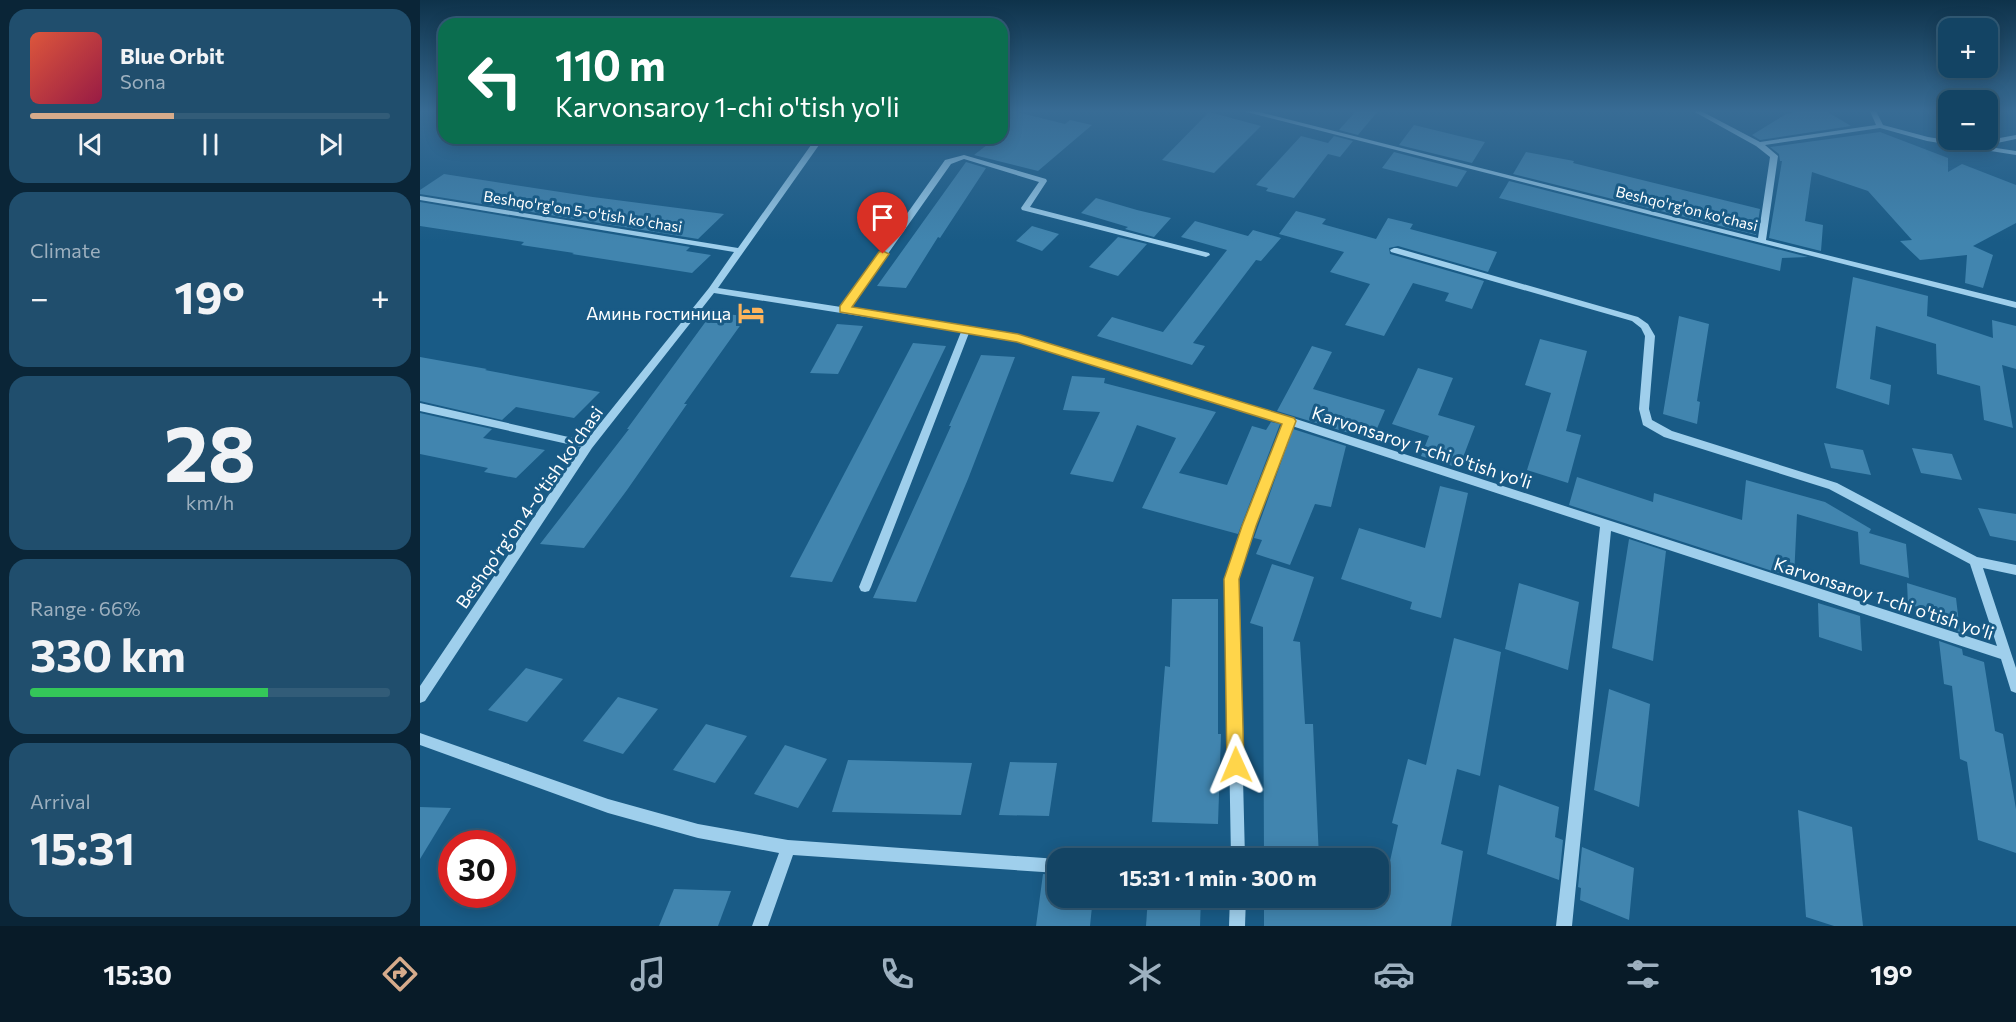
<!DOCTYPE html>
<html lang="en">
<head>
<meta charset="utf-8">
<style>
  :root { --surface:#134464; --page:#204e6d; --text:#f1f3f6; --muted:#9db0bf; --line:#325c78; --accent:#d6ab8b }
  body { margin:0; font-family:Commissioner,sans-serif; background:var(--page); color:var(--text); height:100vh; display:flex; flex-direction:column; font-size:22px; white-space:nowrap }
  * { box-sizing:border-box; margin:0 }
  p { font-size:20px; color:var(--muted) }
  .icon { flex:none; width:33px; height:33px; fill:none; stroke:currentColor; stroke-width:2; stroke-linecap:round; stroke-linejoin:round }
  .map { position:relative; flex:1; overflow:hidden }
  .details { display:flex; flex-direction:column; gap:9px; padding:9px; background:#0a2537; width:420px }
  .details>* { flex:none }
  .hud { position:absolute; left:18px; top:18px; width:570px; height:126px; border-radius:18px; box-shadow:0 3px 15px #0003,0 0 0 2px var(--line); background:#0b6e4f; color:#fff; overflow:hidden }
  .fabs { position:absolute; left:1518px; top:18px; display:grid; gap:12px }
  .fabs a { display:grid; place-items:center; width:60px; height:60px; border-radius:12px; background:var(--surface); box-shadow:0 3px 15px #0003,0 0 0 2px var(--line); font-size:30px }
  .speed { position:absolute; left:18px; top:830px; display:flex; gap:12px; font-size:30px; font-weight:700; text-align:center }
  .speed>* { display:grid; place-content:center; width:78px; height:78px; border-radius:50%; background:var(--surface); box-shadow:0 3px 15px #0003,0 0 0 2px var(--line); line-height:1 }
  .speed .limit { border:9px solid #d22; background:#fff; color:#111 }
  .pin { position:absolute; display:grid; place-items:center; width:51px; height:51px; color:#fff; margin:-62px -26px; border-radius:50% 50% 50% 0; rotate:-45deg; box-shadow:0 0 6px #0007 }
  .pin .icon { rotate:45deg }
  .me { position:absolute; width:66px; margin:-33px; rotate:359deg; stroke-linejoin:round; filter:drop-shadow(0 0 4px #0008) }
  .turn { display:flex; align-items:center; gap:21px; height:126px; padding:0 18px; font-size:27px }
  .turn .icon { width:78px; height:78px; stroke-width:2.5 }
  .turn b { display:block; font-size:42px; line-height:51px }
  .big { font-size:45px; font-weight:700; line-height:1.1 }
  .details .card { flex:1; display:flex; flex-direction:column; justify-content:center; gap:9px; min-width:0; padding:0 21px; border-radius:18px; background:var(--page) }
  .details .dial { align-items:center; gap:0 }
  .dial b { font-size:78px; line-height:1 }
  .song { display:flex; align-items:center; gap:18px }
  .cover { width:72px; height:72px; border-radius:9px; background:linear-gradient(135deg,hsl(10 70% 55%),hsl(340 70% 35%)) }
  .played { height:6px; border-radius:3px; background:linear-gradient(90deg,var(--accent) 40%,var(--line) 40%) }
  .keys { display:flex; justify-content:space-around; direction:ltr }
  .heat { display:flex; justify-content:space-between; align-items:center; font-size:33px; direction:ltr }
  .charge { height:9px; border-radius:4px; background:linear-gradient(90deg,#34c759 66%,var(--line) 0) }
  .trip { position:absolute; left:627px; top:848px; width:342px; height:60px; border-radius:18px; background:var(--surface); box-shadow:0 3px 15px #0003,0 0 0 2px var(--line); font-weight:700; line-height:60px; text-align:center }
  .menu { display:flex; height:96px; justify-content:space-around; align-items:center; background:#081b28; color:var(--muted) }
  .menu .icon { width:42px; height:42px }
  .menu .on { color:var(--accent) }
  .menu b { font-size:27px; color:var(--text) }
  main { display:flex; flex:1; min-height:0 }
  .map>svg:first-child { display:block }
  .building { fill:#4185af }
  .lines { fill:none; stroke-linecap:round; stroke-linejoin:round }
  .minor { fill:#9fcfec; fill-rule:evenodd }
  .route { fill:#ffd54a; stroke:#a68a30; stroke-width:1.5 }
  .labels { text-anchor:middle; dominant-baseline:central; stroke-width:6; stroke-linejoin:round; paint-order:stroke }
  .far-street-label { font-size:15px; fill:#fff; stroke:#195b86 }
  .poi-label { font-size:18px; fill:#fff; stroke:#195b86; text-anchor:end }
  .street-label { font-size:18px; fill:#fff; stroke:#195b86 }
</style>
</head>
<body>
<main>
<section class="details">
<div class="card">
<div class="song"><i class="cover"></i><div><b>Blue Orbit</b><p>Sona</p></div></div>
<div class="played"></div>
<div class="keys"><svg class="icon" aria-label="previous" viewBox="0 0 24 24"><path d="M18 5L8 12l10 7zM5 5v14"/></svg><svg class="icon" aria-label="pause" viewBox="0 0 24 24"><path d="M8 5v14M16 5v14"/></svg><svg class="icon" aria-label="next" viewBox="0 0 24 24"><path d="M6 5l10 7-10 7zM19 5v14"/></svg></div>
</div>
<div class="card"><p>Climate</p>
<div class="heat"><a>−</a><b class="big">19°</b><a>+</a></div>
</div>
<div class="card dial"><b>28</b><p>km/h</p></div>
<div class="card"><p>Range · 66%</p><b class="big">330 km</b><div class="charge"></div></div>
<div class="card"><p>Arrival</p><b class="big">15:31</b></div>
</section>
<div class="map">
<svg width="1596" height="926" viewBox="0 0 1596 926">
  <rect width="100%" height="100%" fill="#195b86"/>
  <g class="building">
    <polygon points="582,111 593,111 645,124 650,120 672,125 618,171 554,155 576,138 582,138"/>
    <polygon points="936,111 958,111 938,135 919,130"/>
    <polygon points="1381,111 1406,111 1431,126 1340,140 1332,135 1366,114"/>
    <polygon points="789,112 841,126 794,173 742,160"/>
    <polygon points="994,125 1039,136 1065,142 1052,163 979,145"/>
    <polygon points="1460,132 1528,158 1528,172 1542,164 1596,185 1596,223 1553,246 1573,255 1563,288 1545,283 1547,255 1500,260 1480,241 1492,240 1448,191 1392,172 1385,221 1403,225 1401,251 1349,238 1362,161 1360,161 1359,154 1350,147"/>
    <polygon points="881,136 908,143 914,136 933,141 920,157 908,154 874,198 846,191 848,188 836,185"/>
    <polygon points="974,152 1047,171 1037,187 962,168"/>
    <polygon points="1106,152 1154,161 1153,163 1340,209 1336,235 1093,174"/>
    <polygon points="546,162 566,168 520,238 518,237 486,288 457,286"/>
    <polygon points="24,174 173,197 304,214 278,239 0,194 0,190"/>
    <polygon points="1089,181 1388,257 1362,258 1360,271 1079,198"/>
    <polygon points="676,198 717,210 751,218 734,237 705,229 708,227 661,213"/>
    <polygon points="0,202 270,247 266,251 291,255 272,273 152,254 154,253 101,245 104,242 0,226"/>
    <polygon points="876,211 906,219 902,224 956,239 968,218 993,224 990,229 1077,252 1068,272 978,246 969,248 970,254 1064,281 1052,309 1025,301 1029,293 993,283 964,336 925,325 950,284 910,272 924,252 859,234"/>
    <polygon points="775,221 828,236 833,230 861,238 841,261 836,260 773,343 785,346 772,365 677,336 692,317 743,332 807,250 761,237"/>
    <polygon points="612,226 639,234 622,251 596,241"/>
    <polygon points="698,237 727,244 698,276 669,267"/>
    <polygon points="1433,277 1508,296 1507,316 1573,338 1572,320 1596,326 1596,369 1582,365 1593,428 1564,420 1560,386 1517,374 1516,344 1456,326 1450,379 1471,385 1469,405 1416,388"/>
    <polygon points="292,313 327,316 264,404 267,404 207,490 164,548 120,544 209,429 207,429"/>
    <polygon points="1259,316 1289,324 1277,401 1280,402 1277,424 1243,414"/>
    <polygon points="417,324 443,326 418,374 390,373"/>
    <polygon points="1120,339 1167,351 1146,431 1161,435 1148,483 1107,470 1131,393 1105,385"/>
    <polygon points="493,343 526,346 412,582 370,577"/>
    <polygon points="892,346 912,352 893,389 965,410 952,440 857,411"/>
    <polygon points="561,355 595,357 548,479 496,602 453,598 531,426 529,426"/>
    <polygon points="0,357 67,369 65,370 180,392 154,418 96,407 82,420 0,401"/>
    <polygon points="998,368 1033,378 1018,415 1055,426 1039,468 1001,456 1009,436 972,424"/>
    <polygon points="652,376 685,378 684,383 796,412 759,473 807,485 832,426 846,430 851,422 860,424 818,534 722,508 756,438 717,425 693,482 650,474 680,412 643,410"/>
    <polygon points="0,413 72,429 63,438 125,450 96,478 64,472 68,468 0,454"/>
    <polygon points="873,429 926,446 911,507 895,504 870,565 836,554 842,540 834,538"/>
    <polygon points="1404,443 1443,450 1451,475 1411,468"/>
    <polygon points="1492,448 1532,454 1542,480 1501,473"/>
    <polygon points="1157,477 1233,502 1234,493 1322,520 1326,480 1405,502 1451,529 1449,533 1486,544 1489,578 1440,564 1438,532 1377,514 1374,578 1149,505"/>
    <polygon points="1020,486 1048,493 1021,618 990,609 992,602 921,579 939,528 1005,548"/>
    <polygon points="1558,508 1596,514 1596,541 1570,536"/>
    <polygon points="1209,539 1246,551 1233,661 1192,648"/>
    <polygon points="852,564 894,577 873,641 880,642 885,724 893,724 899,858 844,858 843,627 830,623"/>
    <polygon points="1099,583 1159,602 1148,670 1085,649"/>
    <polygon points="1487,583 1536,598 1540,632 1517,624 1516,613 1488,604"/>
    <polygon points="752,599 798,599 798,734 801,734 798,824 732,822 745,666 750,667"/>
    <polygon points="1398,603 1440,616 1442,651 1399,637"/>
    <polygon points="1034,638 1081,652 1060,776 1037,769 1021,844 1043,851 1031,926 844,926 844,897 962,897 978,825 972,823 988,759 1006,765"/>
    <polygon points="1519,641 1542,649 1543,655 1564,662 1575,731 1583,734 1596,809 1596,853 1558,840 1547,762 1540,759 1532,686 1524,684"/>
    <polygon points="106,668 143,679 107,722 68,710"/>
    <polygon points="1189,689 1230,704 1219,807 1174,790"/>
    <polygon points="198,697 238,709 203,754 163,741"/>
    <polygon points="286,724 327,736 295,783 253,770"/>
    <polygon points="365,745 407,759 378,808 334,794"/>
    <polygon points="428,760 552,763 541,815 412,812"/>
    <polygon points="590,762 637,763 629,816 579,815"/>
    <polygon points="1079,785 1139,807 1135,837 1143,840 1139,880 1067,854"/>
    <polygon points="0,807 31,808 0,859"/>
    <polygon points="1378,810 1432,827 1443,926 1414,926 1386,917"/>
    <polygon points="1162,847 1214,868 1209,920 1160,900 1161,888 1158,887"/>
    <polygon points="623,874 638,875 638,897 673,897 670,926 616,926"/>
    <polygon points="254,889 311,891 298,926 239,926"/>
    <polygon points="728,897 781,897 780,926 726,926"/>
  </g>
  <g class="lines">
    <g class="minor">
      <polygon points="823,111 835,111 1338,238 1350,157 1336,146 1273,111 1281,111 1340,142 1456,125 1450,111 1456,111 1463,125 1508,137 1558,145 1558,142 1596,135 1596,139 1563,146 1596,151 1596,155 1507,141 1460,128 1345,145 1358,156 1346,240 1596,302 1596,308"/>
      <polygon points="396,138 404,138 298,288 421,307 525,160 544,155 626,179 627,181 610,207 789,253 790,255 786,257 602,210 601,208 619,182 544,159 531,164 429,309 602,336 873,418 1577,646 1550,564 1409,489 1244,437 1223,425 1219,409 1225,336 1221,328 1212,321 971,252 970,250 974,248 977,248 1218,317 1228,324 1235,336 1229,409 1232,420 1252,431 1417,483 1557,557 1596,565 1596,575 1563,568 1596,668 1596,693 1591,691 1581,659 1191,531 1152,926 1136,926 1180,527 872,426 835,526 818,579 825,858 811,858 806,579 823,526 863,423 598,341 549,333 451,587 449,591 445,592 441,591 439,587 541,332 294,293 172,448 5,701 0,703 0,686 161,447 0,411 0,403 166,441 289,288 314,252 0,200 0,196 318,248"/>
      <polygon points="0,733 188,799 278,824 368,840 638,859 638,873 373,855 348,926 332,926 359,853 278,838 188,813 0,745"/>
      <polygon points="810,897 826,897 825,926 809,926"/>
    </g>
  </g>
  <linearGradient id="sky" x2="0" y2="1"><stop stop-color="#0e324a"/><stop offset="0.46" stop-color="#386c95"/><stop offset="1" stop-color="#386c95" stop-opacity="0"/></linearGradient>
  <rect width="1596" height="241" fill="url(#sky)"/>
  <polygon class="route" points="463,251 469,254 432,307 598,334 874,418 876,421 836,526 819,579 824,765 822,771 816,774 809,771 807,765 804,579 822,526 862,424 597,342 420,312 420,306 459,252"/>
  <defs>
    <g id="hotel-bare" transform="scale(2.07)"><path d="M-6-4.5h1.5V1H6V5H4.5V3h-9V5H-6ZM-4 0a1.8 1.8 0 1 1 3.6 0ZM.5 0V-2.5h3Q6-2.5 6 0Z" fill="#ffb45b" stroke="#195b86" stroke-width="2.5" paint-order="stroke"/></g>
  </defs>
  <g fill-rule="evenodd">
    <use href="#hotel-bare" x="331" y="313"/>
  </g>
  <g class="labels">
    <g class="far-street-label">
      <text transform="translate(1267 208) rotate(14)">Beshqo'rg'on ko'chasi</text>
      <text transform="translate(163 211) rotate(9)">Beshqo'rg'on 5-o'tish ko'chasi</text>
    </g>
    <g class="poi-label">
      <text x="311" y="313">Аминь гостиница</text>
    </g>
    <g class="street-label">
      <text transform="translate(1002 447) rotate(18)">Karvonsaroy 1-chi o'tish yo'li</text>
      <text transform="translate(109 507) rotate(-55)">Beshqo'rg'on 4-o'tish ko'chasi</text>
      <text transform="translate(1464 598) rotate(18)">Karvonsaroy 1-chi o'tish yo'li</text>
    </g>
  </g>
</svg>
<div class="fabs">
<a>+</a>
<a>−</a>
</div>
<div class="speed"><div class="limit">30</div></div>
<div class="pin" style="left:463px;top:254px;background:#d93025"><svg class="icon" aria-label="arrive" viewBox="0 0 24 24"><path d="M6 21V4h12l-3 4 3 4H6"/></svg></div>
<svg class="me" style="left:816px;top:765px" viewBox="-20 -20 40 40"><path d="M0-17L14 15 0 8-14 15z" fill="#ffd54a" stroke="#fff" stroke-width="4"/></svg>
<div class="trip">15:31 · 1 min · 300 m</div>
<div class="hud">
<div class="turn"><svg class="icon" aria-label="left" viewBox="0 0 24 24"><path d="M17 20v-9H6M10 6l-5 5 5 5"/></svg><div><b>110 m</b>Karvonsaroy 1-chi o'tish yo'li</div></div>
</div>
</div>
</main>
<nav class="menu">
<b>15:30</b>
<svg class="icon on" aria-label="directions" viewBox="0 0 24 24"><path d="M12 3l9 9-9 9-9-9zM9 14v-3h6M13 9l2 2-2 2"/></svg>
<svg class="icon" aria-label="music" viewBox="0 0 24 24"><path d="M9 18V5l10-2v13"/><circle cx="6" cy="18" r="3"/><circle cx="16" cy="16" r="3"/></svg>
<svg class="icon" aria-label="phone" viewBox="0 0 24 24"><path d="M5 4h4l2 5-3 2q2 4 5 5l2-3 5 2v4C11 20 4 13 5 4z"/></svg>
<svg class="icon" aria-label="climate" viewBox="0 0 24 24"><path d="M12 3v18M4 7l16 10M4 17L20 7"/></svg>
<svg class="icon" aria-label="car" viewBox="0 0 24 24"><path d="M5 17H2v-5l4-1 3-4h7l3 4 3 1v5h-3M9 17h6M6 11h13"/><circle cx="7" cy="17" r="2"/><circle cx="17" cy="17" r="2"/></svg>
<svg class="icon" aria-label="filters" viewBox="0 0 24 24"><path d="M4 7h16M4 17h16"/><circle cx="9" cy="7" r="2"/><circle cx="15" cy="17" r="2"/></svg>
<b>19°</b>
</nav>
</body>
</html>
